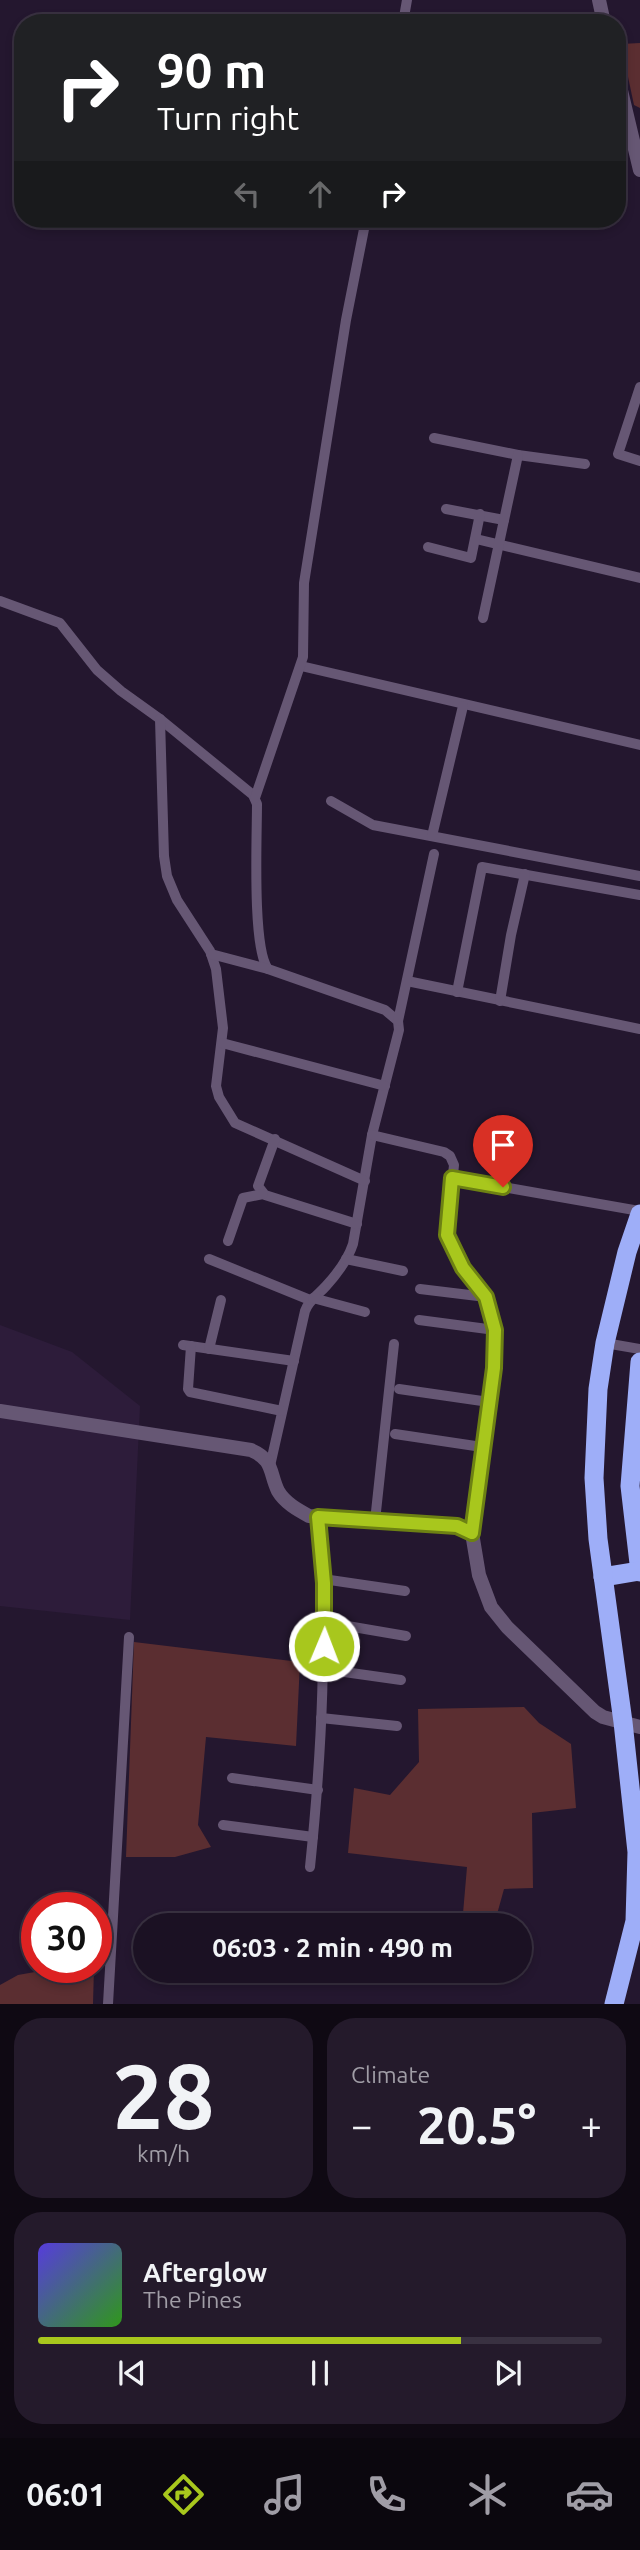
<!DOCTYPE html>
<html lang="en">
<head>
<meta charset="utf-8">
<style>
  :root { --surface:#1b1123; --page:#241a2b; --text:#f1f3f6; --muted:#a09da6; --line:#393141; --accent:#a8c71d }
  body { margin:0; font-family:Ubuntu,sans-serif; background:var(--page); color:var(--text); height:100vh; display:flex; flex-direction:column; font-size:26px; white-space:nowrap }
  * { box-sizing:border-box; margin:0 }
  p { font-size:23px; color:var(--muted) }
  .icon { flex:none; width:38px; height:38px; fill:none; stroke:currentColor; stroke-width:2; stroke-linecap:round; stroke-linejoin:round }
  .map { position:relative; height:2004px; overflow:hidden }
  .drawer { display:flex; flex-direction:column; gap:14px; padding:14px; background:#0f0913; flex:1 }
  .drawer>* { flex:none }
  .top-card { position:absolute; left:14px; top:14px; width:612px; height:214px; border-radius:28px; box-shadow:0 4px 10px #0003,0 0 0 2px var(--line); background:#202124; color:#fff; overflow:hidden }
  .speed { position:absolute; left:21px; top:1892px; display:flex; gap:14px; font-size:35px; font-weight:700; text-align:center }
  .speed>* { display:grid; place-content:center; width:91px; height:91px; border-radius:50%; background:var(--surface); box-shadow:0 4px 10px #0003,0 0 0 2px var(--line); line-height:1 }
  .speed .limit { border:10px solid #d22; background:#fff; color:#111 }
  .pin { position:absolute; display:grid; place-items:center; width:60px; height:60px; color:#fff; margin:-72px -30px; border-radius:50% 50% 50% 0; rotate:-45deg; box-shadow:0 0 7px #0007 }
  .pin .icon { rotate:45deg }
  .me { position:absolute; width:77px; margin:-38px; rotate:1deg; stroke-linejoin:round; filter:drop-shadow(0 0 5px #0008) }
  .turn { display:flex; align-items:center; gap:24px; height:147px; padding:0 28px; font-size:32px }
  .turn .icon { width:91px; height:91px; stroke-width:2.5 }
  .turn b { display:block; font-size:49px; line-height:60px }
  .lanes { display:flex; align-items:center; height:66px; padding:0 28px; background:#0003; justify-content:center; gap:35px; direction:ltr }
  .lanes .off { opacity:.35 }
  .big { font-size:52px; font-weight:700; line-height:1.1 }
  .drawer .tile { flex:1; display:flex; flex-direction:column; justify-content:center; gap:10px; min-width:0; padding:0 24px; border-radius:28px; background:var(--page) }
  .drawer .dial { align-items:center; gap:0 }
  .dial b { font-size:91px; line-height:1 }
  .song { display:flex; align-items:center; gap:21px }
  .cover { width:84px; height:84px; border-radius:10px; background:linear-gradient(135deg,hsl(250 70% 55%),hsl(110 70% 35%)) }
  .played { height:7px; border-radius:4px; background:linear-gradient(90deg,var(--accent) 75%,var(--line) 75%) }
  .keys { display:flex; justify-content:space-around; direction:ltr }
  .heat { display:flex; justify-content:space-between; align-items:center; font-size:38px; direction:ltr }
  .drawer .tiles { flex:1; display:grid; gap:14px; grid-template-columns:1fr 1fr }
  .tile:last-child { grid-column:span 2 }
  .trip { position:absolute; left:133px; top:1913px; width:399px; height:70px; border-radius:35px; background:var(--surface); box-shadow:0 4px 10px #0003,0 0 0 2px var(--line); font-weight:700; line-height:70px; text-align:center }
  .dock { display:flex; height:112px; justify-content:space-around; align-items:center; background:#0b070e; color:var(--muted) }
  .dock .icon { width:49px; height:49px }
  .dock .active { color:var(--accent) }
  .dock b { font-size:32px; color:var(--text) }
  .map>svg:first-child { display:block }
  .built { fill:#2d1c3a }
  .green { fill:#5b2e31 }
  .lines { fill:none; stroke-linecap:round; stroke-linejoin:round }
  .street { stroke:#665774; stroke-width:10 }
  .secondary { stroke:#665774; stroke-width:14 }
  .highway { stroke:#9eaef8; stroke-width:19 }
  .route-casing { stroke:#6d8113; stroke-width:18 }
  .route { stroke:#a8c71d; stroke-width:12 }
</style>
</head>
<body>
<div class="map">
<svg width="640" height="2004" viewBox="0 0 640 2004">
  <rect width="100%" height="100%" fill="#24172f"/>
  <polygon class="built" points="0,1325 72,1352 140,1406 130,1620 0,1606"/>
  <g class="green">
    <polygon points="640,43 640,108 634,105 621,44"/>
    <polygon points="134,1642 300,1662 296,1746 206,1737 198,1825 211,1847 175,1857 126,1857"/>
    <polygon points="524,1707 539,1723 571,1744 576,1808 532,1813 533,1888 504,1889 494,1925 462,1925 467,1867 348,1853 354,1788 390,1795 419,1762 418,1709"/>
    <polygon points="63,1967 94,1967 93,2004 0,2004 0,1985 18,1975"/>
  </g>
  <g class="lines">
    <g class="street">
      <polyline points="403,23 407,0"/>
      <polyline points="640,387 618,454 640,461"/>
      <polyline points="434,438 518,455 585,464"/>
      <polyline points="446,509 504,520"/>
      <polyline points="476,539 640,578"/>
      <polyline points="428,547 471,558 480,514"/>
      <path d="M0,601L60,623L97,670L121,691L160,719L253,795L257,804C257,836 252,948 268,969L385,1010L398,1021L399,1030L372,1135L353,1244C348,1259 337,1274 326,1286C318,1295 309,1300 305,1311L270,1466"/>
      <polyline points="483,618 518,455"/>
      <polyline points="301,666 640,745"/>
      <polyline points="160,719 164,856 167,876 177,900 210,951 216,969 223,1028 216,1086 219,1097 235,1123 365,1181"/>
      <polyline points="255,798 303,657 304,583 346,320 366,219"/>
      <polyline points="331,801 373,825 640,876"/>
      <polyline points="432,836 463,706"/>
      <polyline points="211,954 268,969"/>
      <polyline points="407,981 640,1029"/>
      <polyline points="457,992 482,867 640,895"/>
      <polyline points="500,1001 511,935 525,874"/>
      <polyline points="398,1021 434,854"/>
      <polyline points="222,1043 385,1086"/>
      <polyline points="372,1135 444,1152 450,1156 454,1165 447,1235 462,1268 486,1297 495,1330 494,1368 472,1533"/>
      <polyline points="275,1139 258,1186 265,1195 357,1224"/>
      <polyline points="452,1178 640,1211"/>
      <polyline points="228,1241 243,1198 263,1194"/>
      <polyline points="209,1259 310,1300"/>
      <polyline points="346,1259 403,1271"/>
      <polyline points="420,1289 486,1297"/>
      <polyline points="313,1298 365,1312"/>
      <polyline points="419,1320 495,1330"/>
      <polyline points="605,1343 640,1349"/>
      <polyline points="183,1345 294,1361"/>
      <polyline points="191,1346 188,1389 190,1392 282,1411"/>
      <polyline points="209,1349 221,1300"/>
      <polyline points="399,1389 489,1402"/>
      <polyline points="395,1434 482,1447"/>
      <polyline points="375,1521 394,1344"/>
      <polyline points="323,1579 405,1591"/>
      <polyline points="324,1622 406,1636"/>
      <polyline points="323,1669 401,1680"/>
      <polyline points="321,1718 397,1726"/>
      <polyline points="232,1778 318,1790"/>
      <polyline points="223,1825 313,1837"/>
      <path d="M310,1867C322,1750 328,1634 318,1517"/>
      <polyline points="108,2004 129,1637"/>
    </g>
    <g class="secondary">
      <polyline points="599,0 604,23"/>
      <polyline points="618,78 640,170"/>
      <path d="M0,1411L251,1450C274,1460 269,1472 278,1491C285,1503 298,1510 309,1516L465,1528L472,1533L479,1575L491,1607L507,1627L595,1712L603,1717L640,1727"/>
    </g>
    <g class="highway">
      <polyline points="640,1362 630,1486 640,1572"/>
      <polyline points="603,1577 640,1571"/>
      <polyline points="614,2004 635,1921 637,1852 623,1722 598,1539 594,1478 598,1389 605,1343 627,1252 640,1214"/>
    </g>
  </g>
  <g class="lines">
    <g class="route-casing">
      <polyline id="route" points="324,1646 324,1583 318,1517 457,1526 472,1533 494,1368 495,1330 486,1297 463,1268 447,1235 452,1178 503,1187"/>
    </g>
    <use href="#route" class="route"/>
  </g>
</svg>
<div class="speed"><div class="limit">30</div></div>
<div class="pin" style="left:503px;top:1187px;background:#d93025"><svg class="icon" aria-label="arrive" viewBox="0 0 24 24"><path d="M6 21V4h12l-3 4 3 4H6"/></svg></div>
<svg class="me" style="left:324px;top:1646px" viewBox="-20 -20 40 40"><circle r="17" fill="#a8c71d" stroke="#fff" stroke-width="3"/><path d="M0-11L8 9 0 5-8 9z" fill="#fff"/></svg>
<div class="trip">06:03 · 2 min · 490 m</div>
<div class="top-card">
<div class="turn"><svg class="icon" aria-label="right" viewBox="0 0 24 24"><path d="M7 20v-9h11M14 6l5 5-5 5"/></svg><div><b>90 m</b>Turn right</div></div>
<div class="lanes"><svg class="icon off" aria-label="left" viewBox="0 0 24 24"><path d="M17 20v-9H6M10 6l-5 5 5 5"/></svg><svg class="icon off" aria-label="ahead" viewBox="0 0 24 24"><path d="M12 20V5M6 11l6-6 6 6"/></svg><svg class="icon" aria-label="right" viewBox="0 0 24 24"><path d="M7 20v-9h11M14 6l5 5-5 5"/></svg></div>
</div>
</div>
<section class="drawer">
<div class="tiles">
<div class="tile dial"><b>28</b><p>km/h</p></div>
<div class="tile"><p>Climate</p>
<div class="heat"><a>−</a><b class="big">20.5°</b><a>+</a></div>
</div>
<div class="tile">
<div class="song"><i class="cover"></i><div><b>Afterglow</b><p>The Pines</p></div></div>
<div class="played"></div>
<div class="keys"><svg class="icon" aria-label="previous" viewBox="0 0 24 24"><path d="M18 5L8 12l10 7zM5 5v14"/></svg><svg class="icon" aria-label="pause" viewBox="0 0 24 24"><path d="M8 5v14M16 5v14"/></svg><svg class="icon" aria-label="next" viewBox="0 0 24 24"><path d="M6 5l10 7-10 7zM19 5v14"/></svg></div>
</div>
</div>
</section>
<nav class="dock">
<b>06:01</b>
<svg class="icon active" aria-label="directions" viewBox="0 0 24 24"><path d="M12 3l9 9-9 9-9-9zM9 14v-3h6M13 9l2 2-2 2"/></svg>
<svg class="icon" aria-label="music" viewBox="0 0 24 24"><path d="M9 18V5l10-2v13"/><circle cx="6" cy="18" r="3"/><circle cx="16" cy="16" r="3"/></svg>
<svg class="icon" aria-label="phone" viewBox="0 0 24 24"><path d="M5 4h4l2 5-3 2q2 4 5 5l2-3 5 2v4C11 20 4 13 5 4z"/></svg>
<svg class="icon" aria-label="climate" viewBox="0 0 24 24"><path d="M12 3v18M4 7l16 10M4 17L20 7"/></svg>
<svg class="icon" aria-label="car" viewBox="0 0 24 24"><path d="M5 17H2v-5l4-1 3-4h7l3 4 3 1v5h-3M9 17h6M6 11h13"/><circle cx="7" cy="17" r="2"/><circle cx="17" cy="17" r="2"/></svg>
</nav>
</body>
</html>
